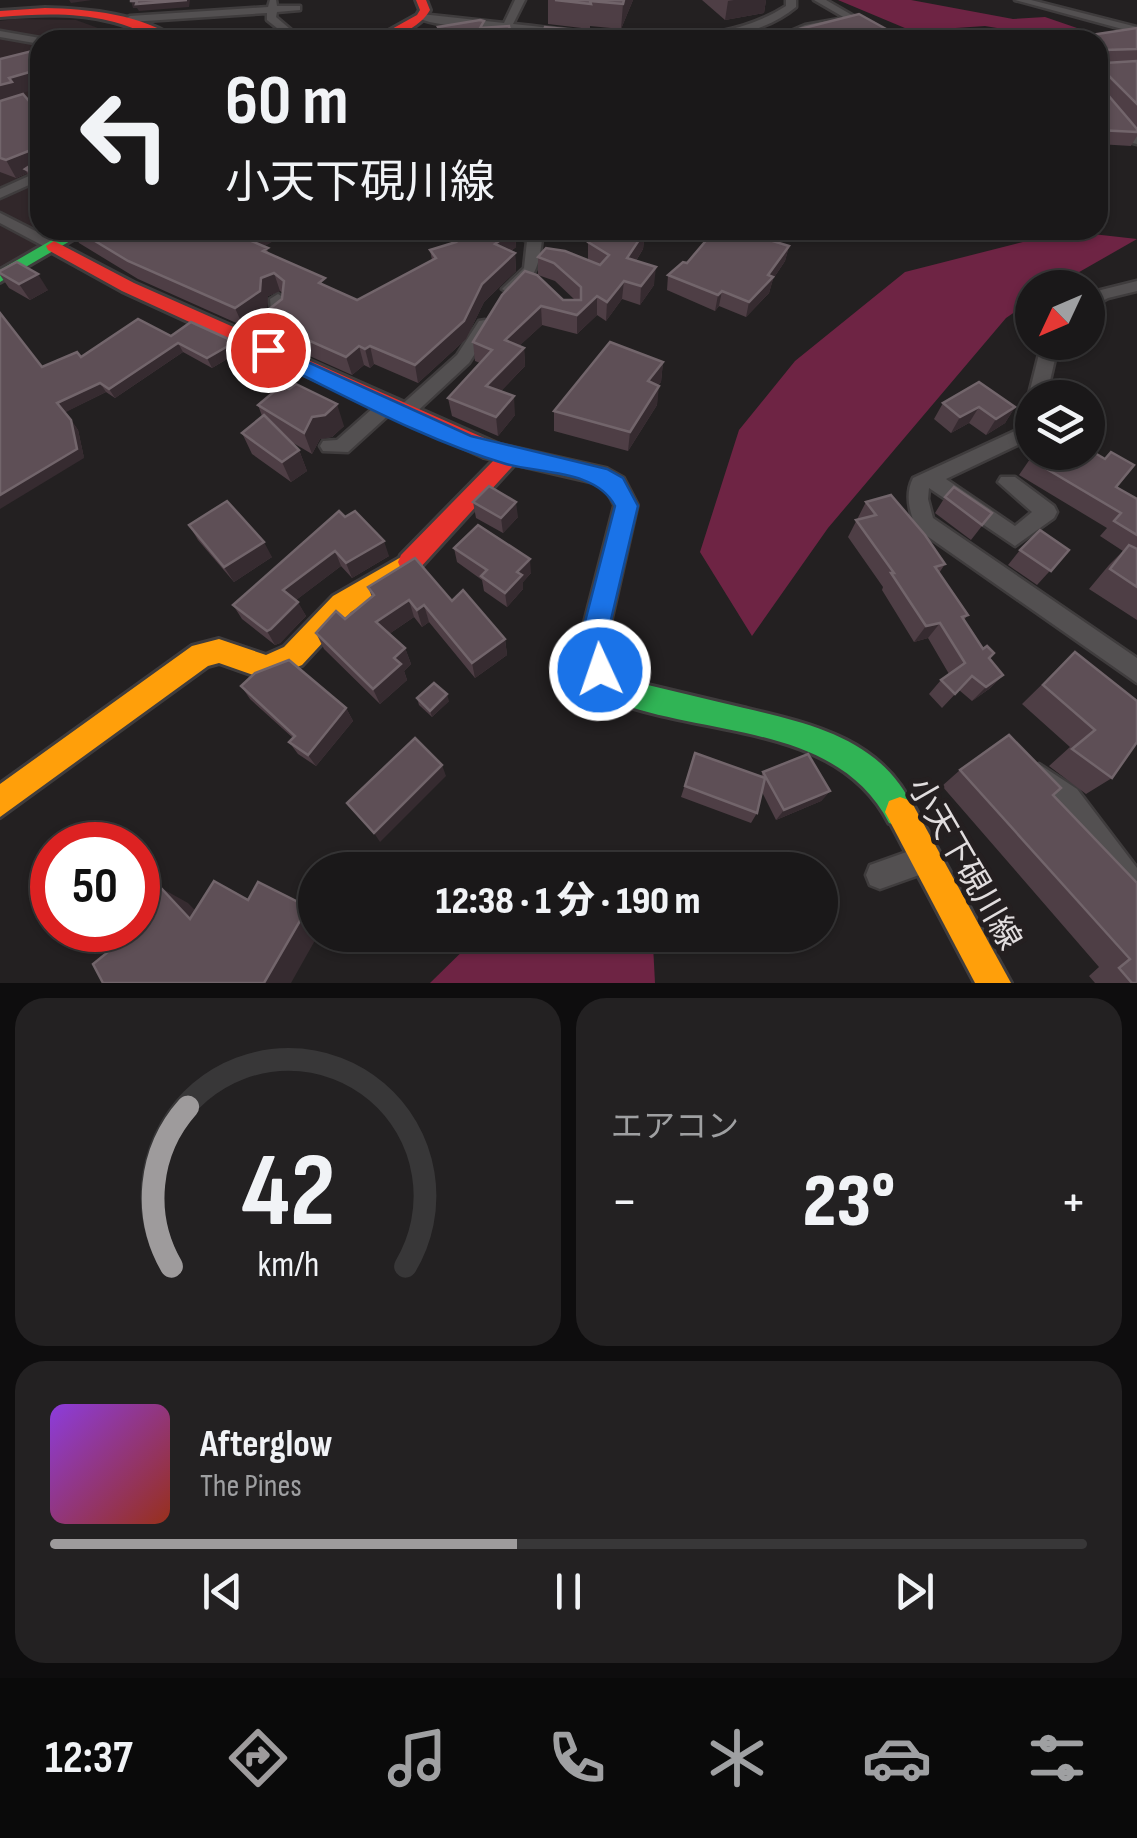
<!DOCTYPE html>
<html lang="ja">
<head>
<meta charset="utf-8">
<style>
  :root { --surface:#1a1819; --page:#232122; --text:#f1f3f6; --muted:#9fa0a2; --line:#383738; --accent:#9e9b9c }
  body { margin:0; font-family:"Sofia Sans Condensed","Noto Sans JP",sans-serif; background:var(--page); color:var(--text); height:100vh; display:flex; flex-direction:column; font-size:38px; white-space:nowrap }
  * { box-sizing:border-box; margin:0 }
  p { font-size:32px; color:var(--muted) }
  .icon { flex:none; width:55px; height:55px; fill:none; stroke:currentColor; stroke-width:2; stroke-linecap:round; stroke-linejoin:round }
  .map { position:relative; height:983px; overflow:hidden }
  .side { display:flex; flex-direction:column; gap:15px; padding:15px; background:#0e0d0e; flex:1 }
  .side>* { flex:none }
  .hud { position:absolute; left:30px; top:30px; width:1078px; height:210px; border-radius:30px; box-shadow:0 2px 8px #0004,0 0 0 2px var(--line); background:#1a1819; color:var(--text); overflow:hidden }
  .needle { width:65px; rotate:226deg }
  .controls { position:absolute; left:1015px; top:270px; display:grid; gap:20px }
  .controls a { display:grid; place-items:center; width:90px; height:90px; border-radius:50%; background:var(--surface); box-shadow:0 2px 8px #0004,0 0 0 2px var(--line); font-size:50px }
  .speed { position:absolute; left:30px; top:822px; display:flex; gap:20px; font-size:50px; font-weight:700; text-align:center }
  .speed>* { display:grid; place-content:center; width:130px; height:130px; border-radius:50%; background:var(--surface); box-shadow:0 2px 8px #0004,0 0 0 2px var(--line); line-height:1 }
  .speed .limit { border:15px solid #d22; background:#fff; color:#111 }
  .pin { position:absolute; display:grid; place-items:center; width:85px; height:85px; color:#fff; margin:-42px; border:5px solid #fff; border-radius:50%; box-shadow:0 2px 10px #0007 }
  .me { position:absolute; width:110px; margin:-55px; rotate:357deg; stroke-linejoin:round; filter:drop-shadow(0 0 8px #0008) }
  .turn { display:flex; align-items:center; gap:35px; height:210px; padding:0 30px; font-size:45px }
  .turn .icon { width:130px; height:130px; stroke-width:2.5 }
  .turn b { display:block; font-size:70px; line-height:85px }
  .big { font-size:75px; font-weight:800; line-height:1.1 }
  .side .tile { flex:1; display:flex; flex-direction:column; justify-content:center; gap:15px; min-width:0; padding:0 35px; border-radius:30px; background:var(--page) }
  .side .dial { align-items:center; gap:0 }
  .dial svg { height:260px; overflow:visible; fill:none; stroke:var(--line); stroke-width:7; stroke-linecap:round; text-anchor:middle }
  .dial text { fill:var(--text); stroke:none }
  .song { display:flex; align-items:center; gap:30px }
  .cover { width:120px; height:120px; border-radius:15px; background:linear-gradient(135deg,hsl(270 70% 55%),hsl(10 70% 35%)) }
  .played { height:10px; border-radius:5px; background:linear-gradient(90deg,var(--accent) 45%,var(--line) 45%) }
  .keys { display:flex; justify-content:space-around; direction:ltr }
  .heat { display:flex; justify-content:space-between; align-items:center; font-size:55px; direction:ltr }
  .side .tiles { flex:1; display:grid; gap:15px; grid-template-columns:1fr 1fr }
  .tile:last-child { grid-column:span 2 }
  .trip { position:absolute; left:298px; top:852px; width:540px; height:100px; border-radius:50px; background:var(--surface); box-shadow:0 2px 8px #0004,0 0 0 2px var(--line); font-weight:800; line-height:100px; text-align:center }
  .tabs { display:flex; height:160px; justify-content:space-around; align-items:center; background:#0a0a0a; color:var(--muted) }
  .tabs .icon { width:70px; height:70px }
  .tabs .on { color:var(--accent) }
  .tabs b { font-size:45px; color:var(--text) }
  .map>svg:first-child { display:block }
  .built { fill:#31272a }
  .forest { fill:#6e2444 }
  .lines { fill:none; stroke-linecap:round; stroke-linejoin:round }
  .street-casing { stroke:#3f3c3d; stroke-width:5 }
  .fast-casing { stroke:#3f3c3d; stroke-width:6 }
  .slow-casing { stroke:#3f3c3d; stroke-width:6 }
  .jam-casing { stroke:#3f3c3d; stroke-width:6 }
  .street { fill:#535051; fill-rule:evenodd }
  .fast { fill:#30b455; fill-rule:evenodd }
  .slow { fill:#ff9f0a; fill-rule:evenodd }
  .jam { fill:#e5322d; fill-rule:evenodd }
  .wall { fill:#4e3e45 }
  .shaded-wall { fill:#362b30 }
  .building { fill:#5e4f56; stroke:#72656b; stroke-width:2.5 }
  .route { fill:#1a73e8; stroke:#114b97; stroke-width:2.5 }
  .labels { text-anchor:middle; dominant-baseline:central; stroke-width:10; stroke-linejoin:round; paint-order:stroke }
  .street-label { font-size:32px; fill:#e1ddde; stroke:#241f20 }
</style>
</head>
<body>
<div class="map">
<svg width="1137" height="983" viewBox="0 0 1137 983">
  <rect width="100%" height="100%" fill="#232021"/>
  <polygon class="built" points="15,19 76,20 131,40 40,40 40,230 65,230 0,268 0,21"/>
  <g class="forest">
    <polygon points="838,0 911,0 1013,19 1045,17 1077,28 1063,39 985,26 912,31"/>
    <polygon points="1066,231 1137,239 1053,287 1032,288 1032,300 1006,318 828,528 752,636 700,552 739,430 795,361 905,272"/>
    <polygon points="479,935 636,935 653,945 655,983 430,983"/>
  </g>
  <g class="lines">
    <g class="street-casing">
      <g id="street">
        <polygon points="270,0 276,0 277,6 300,6 300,10 277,12 276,17 303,40 292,40 267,20 267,13 130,22 125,19 130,16 268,7"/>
        <path d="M515,0H525L513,24C600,32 708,56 786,6V0H796V7C730,63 581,37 500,28C475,26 438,28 416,17L421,14L504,23Z"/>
        <path d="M814,0H826L857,18C850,24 782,40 770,40L805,25L845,18Z"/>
        <polygon points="1015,0 1031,0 1137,27 1137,33"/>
        <polygon points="0,31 40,38 45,40 40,40 40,44 0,37"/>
        <polygon points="1098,89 1137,132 1137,144 1133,143 1098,99"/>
        <polygon points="40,97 40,105 0,116 0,108"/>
        <polygon points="40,171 40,180 0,198 0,189"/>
        <polygon points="0,213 59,243 61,246 59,249 49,249 0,223"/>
        <path d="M499,230H543C540,258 539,281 510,294L502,289L524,268L527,241Z"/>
        <polygon points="1137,281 1137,291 1108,298 1088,309 1088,297 1097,291"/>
        <polygon points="278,294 286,299 285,317 249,343 237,343 237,335 271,311 270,299"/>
        <polygon points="485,320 493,325 469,363 410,418 398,418 395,413 398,408 457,355 479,321"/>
        <polygon points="1042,342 1059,342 1046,398 1032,398 1032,403 1028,398"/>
        <polygon points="387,400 396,406 393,411 348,452 323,451 320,446 323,441 337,440 381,401"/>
        <path d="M1032,423V438L946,479L1015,526L1032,512L998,482L1001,477H1015L1054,506L1057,512L1054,518L1015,546L929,488L928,499L933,518L1137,658V683L917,529C909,512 905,494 913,478Z"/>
        <path d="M1039,764L1077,789L1137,868V898C1101,887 1084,836 1060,809C1049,797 1033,793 1026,777L1030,768Z"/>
        <polygon points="926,845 936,849 940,859 936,869 880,889 870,885 866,875 870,865"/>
      </g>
    </g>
    <g class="fast-casing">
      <g id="fast">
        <polygon points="69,230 89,230 0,282 0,270"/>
        <path d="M492,443L607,469L623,478L637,505L606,641L612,663L631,681C669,690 706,699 744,708C812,724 885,740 915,812L911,823L900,827L889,823C838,723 705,737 613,701L592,679L580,641L615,505L607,490L593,482L484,457L481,451L484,445Z"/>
      </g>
    </g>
    <g class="slow-casing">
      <g id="slow">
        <polygon points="410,552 419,555 422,562 419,569 351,612 302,665 267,680 219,663 208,666 0,817 0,784 192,646 219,639 266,655 284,647 333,596"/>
        <polygon points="900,797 911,801 1011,983 975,983 885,812 889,801"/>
      </g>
    </g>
    <g class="jam-casing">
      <g id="jam">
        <path d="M416,0H426L430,10C420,28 392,40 372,40L417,15L420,10Z"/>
        <path d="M45,8C89,9 142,14 178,40C154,40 133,26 110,21C74,12 37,14 0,17V11Z"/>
        <polygon points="54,241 134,283 500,445 503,451 518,451 521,457 419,569 410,572 401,569 398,562 401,555 496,458 484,457 122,291 48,250 46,246"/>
      </g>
    </g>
    <use href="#street" class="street"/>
    <use href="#fast" class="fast"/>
    <use href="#slow" class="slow"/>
    <use href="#jam" class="jam"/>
  </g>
  <g class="wall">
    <polygon points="548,0 633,0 621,29 590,26 590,29 548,24"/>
    <polygon points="702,0 766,0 764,13 725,20"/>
    <polygon points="1137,28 1137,127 1117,106 1137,129 1137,136 1131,146 1098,144 1098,40"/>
    <polygon points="788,32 906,40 786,40"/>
    <polygon points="0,59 19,94 40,176 40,189 35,186 27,173 16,178 0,172"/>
    <polygon points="72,230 293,230 264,246 270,254 327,286 357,300 432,260 430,250 515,230 516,247 511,251 515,253 516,271 484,302 466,339 418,383 374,364 370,368 364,365 352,375 265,336 258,318 282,299 283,293 280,291 268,296 267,309 243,326 138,279 79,243"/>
    <polygon points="709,230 738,230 789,246 785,261 773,279 769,293 746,317 719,306 715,311 667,290 668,275 687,263 708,239"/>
    <polygon points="645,231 643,249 636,261 654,285 640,305 622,299 606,321 597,315 577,334 542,325 519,346 524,348 525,366 501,391 515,415 498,436 452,416 448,398 480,363 475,361 473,342 502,295 575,300 555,281 538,275 538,257 588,260 588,242"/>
    <polygon points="0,271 48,290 30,300 9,288 0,275"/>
    <polygon points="171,336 239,352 212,368 183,352 115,398 106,392 65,412 78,430 84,458 42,367"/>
    <polygon points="663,362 661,382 658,385 657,405 628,451 554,431 554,411"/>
    <polygon points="943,403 1015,407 1005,423 986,435 969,423 951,433 934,419"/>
    <polygon points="258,405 344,426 332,437 320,439 312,454 288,440 299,450 307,471 291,482 252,454 242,433 262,416"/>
    <polygon points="1030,459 1116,487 1137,499 1137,620 1089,589 1109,565 1123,551 1100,536 1107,528 1019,475"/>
    <polygon points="945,497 992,513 971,540 935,513"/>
    <polygon points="473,502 518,517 503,533 476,518"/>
    <polygon points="866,502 945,564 939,573 968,615 964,620 989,658 1003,675 989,689 972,701 959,690 942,708 929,694 941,680 949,674 928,638 914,642 882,590 883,587 848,537"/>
    <polygon points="339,511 389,556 352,578 341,566 296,600 306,616 280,643 275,645 242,619 233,605"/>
    <polygon points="189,525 272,557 234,582 198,540"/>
    <polygon points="454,548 531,573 523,582 523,589 507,607 484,591 482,580 457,562"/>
    <polygon points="1020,550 1069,550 1037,585 1008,565"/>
    <polygon points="368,587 452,601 505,639 507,655 475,678 429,622 422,627 414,617 389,634 405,648 411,664 404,671 407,680 380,704 324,649 316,633 345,619 372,597"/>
    <polygon points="1075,652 1112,778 1086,794 1049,766 1070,747 1022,704"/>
    <polygon points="241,686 346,708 353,721 316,766 298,754 289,742 293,738 250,699"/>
    <polygon points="417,698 449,701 432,717 419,705"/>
    <polygon points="695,753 761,777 763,772 830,791 821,801 776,820 762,792 757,813 751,823 681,797"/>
    <polygon points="960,770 1053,795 1137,883 1137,983 1095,983 1089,976 1099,967 942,786"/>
  </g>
  <g class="shaded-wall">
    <polygon points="69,0 92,0 71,3"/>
    <polygon points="190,0 189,7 139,11 137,8 133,8 131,1 137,1 138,4"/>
    <polygon points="624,0 633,0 621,29 623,4"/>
    <polygon points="734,0 766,0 764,13 725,20 728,1"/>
    <polygon points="40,69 40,88 19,94 21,98 0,105 0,85 9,78"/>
    <polygon points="31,150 40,166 25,169 27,173 16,178 6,160"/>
    <polygon points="255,230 293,230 249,255 242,237"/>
    <polygon points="515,230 516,247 497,262 495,244"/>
    <polygon points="645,231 643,249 626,277 627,258"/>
    <polygon points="789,246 785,261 773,279 769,293 746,317 749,302"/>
    <polygon points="515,253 516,271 484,302 466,339 418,383 415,365 482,284"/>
    <polygon points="656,267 654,285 640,305 641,286"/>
    <polygon points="274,273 280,291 268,296 267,309 243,326 235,308 261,278"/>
    <polygon points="38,274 48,290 30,300 19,284"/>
    <polygon points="624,281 622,299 606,321 607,302"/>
    <polygon points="722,291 719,306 715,311 718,295"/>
    <polygon points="597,296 597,315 577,334 577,315"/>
    <polygon points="541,306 542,325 506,358 505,340"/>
    <polygon points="235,342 239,352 212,368 207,358"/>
    <polygon points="178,343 183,352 115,398 109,389"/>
    <polygon points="359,346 364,365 352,375 346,357"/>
    <polygon points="370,346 374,364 370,368 365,349"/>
    <polygon points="524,348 525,366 488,404 486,386"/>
    <polygon points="663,362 661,382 646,401 648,381"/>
    <polygon points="100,383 106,392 64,413 57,403"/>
    <polygon points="659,386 657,405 628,451 630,432"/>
    <polygon points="514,396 515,415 498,436 496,417"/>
    <polygon points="337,404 344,426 332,437 320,439 312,454 304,433 312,417"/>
    <polygon points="979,407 969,423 951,433 960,417"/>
    <polygon points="1015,407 1005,423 986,435 996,419"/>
    <polygon points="71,420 78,430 84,458 0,509 0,495"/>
    <polygon points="299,450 307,471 291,482 282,462"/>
    <polygon points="516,502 518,517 503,533 501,518"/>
    <polygon points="384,541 389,556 352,578 346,563"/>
    <polygon points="264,542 272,557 234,582 224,567"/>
    <polygon points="335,551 341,566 291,604 283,590"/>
    <polygon points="530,559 531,573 523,582 523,589 507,607 505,593 517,572"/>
    <polygon points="409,600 414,617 383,638 376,622"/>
    <polygon points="298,602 306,616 280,643 275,645 267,631"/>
    <polygon points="424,605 429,622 422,627 417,610"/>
    <polygon points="940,623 928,638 914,642 926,626"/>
    <polygon points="505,639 507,655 475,678 472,663"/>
    <polygon points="405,648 411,664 404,671 407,680 380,704 373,689 394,658"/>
    <polygon points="1003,675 989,689 972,701 986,687"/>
    <polygon points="447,694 449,701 432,717 430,711"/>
    <polygon points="346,708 353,721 316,766 308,755"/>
    <polygon points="442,765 446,776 380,842 374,833"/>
    <polygon points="830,791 821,801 776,820 784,810"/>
    <polygon points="161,888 188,903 215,931 190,919"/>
    <polygon points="308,907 315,912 315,935 318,935 291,983 264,983"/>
  </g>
  <g class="building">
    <polygon points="131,0 187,0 136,4 137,1 131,1"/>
    <polygon points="555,0 624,0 623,4 590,1 591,4"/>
    <polygon points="859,14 906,40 804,40 788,32"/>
    <polygon points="480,20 484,21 480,28 509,26 512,38 543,34 545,27 595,32 598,40 431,40 427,34 441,32 438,27"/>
    <polygon points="1137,28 1137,49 1104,50 1101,60 1105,63 1137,61 1137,104 1105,72 1101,75 1102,88 1137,129 1137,132 1098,130 1098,40 1058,40"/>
    <polygon points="85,36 90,40 71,40"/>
    <polygon points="40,49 40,69 9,78 12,82 0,85 0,59"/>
    <polygon points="23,94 40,114 40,176 25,169 34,163 31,150 6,160 0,158 0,101"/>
    <polygon points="77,230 255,230 242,237 268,248 263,251 325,278 319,283 357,300 436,258 430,250 456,242 475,230 514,230 495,244 515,253 482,284 464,321 415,365 370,346 365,349 359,346 346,357 258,318 282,299 284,281 274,273 261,278 260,291 235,308 128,261"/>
    <polygon points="594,230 645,231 627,258 656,267 641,286 624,281 607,302 597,296 577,315 541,306 505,340 524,348 486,386 514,396 496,417 448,398 492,350 473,342 502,295 525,271 537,275 563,300 581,300 581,287 554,263 538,257 546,248 565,251 600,265 609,255 588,242"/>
    <polygon points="715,230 737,230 789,246 768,275 773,277 749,302 722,291 718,295 668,275 683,262 687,263"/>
    <polygon points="17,262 38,274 19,284 0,273 0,271"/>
    <polygon points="0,313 42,367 77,352 81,357 138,319 171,336 191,322 235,342 207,358 178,343 109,389 100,383 57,403 71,420 77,449 0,495"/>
    <polygon points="610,342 663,362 648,381 659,386 630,432 554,411"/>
    <polygon points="979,382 1015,407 996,419 979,407 960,417 943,403"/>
    <polygon points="296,384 337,404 325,415 312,417 304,433 258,405 282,385 289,389"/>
    <polygon points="264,415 299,450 282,462 242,433"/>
    <polygon points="1088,449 1105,459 1111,452 1134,465 1116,487 1137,499 1137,535 1114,521 1121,513 1030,459 1037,452 1088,452"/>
    <polygon points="489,486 516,502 501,518 473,502"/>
    <polygon points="954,487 992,513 982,525 945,497"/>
    <polygon points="891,495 925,535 945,564 935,567 968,615 962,617 983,649 987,646 994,653 989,658 1003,675 986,687 972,676 955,694 941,680 965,663 940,623 926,626 891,573 894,573 856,520 876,515 866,502"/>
    <polygon points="227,501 264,542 224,567 189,525"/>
    <polygon points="339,511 345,517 355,511 384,541 346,563 335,551 283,590 298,602 271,629 267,631 233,605"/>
    <polygon points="478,525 530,559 517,572 522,575 505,593 481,576 487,570 454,548"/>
    <polygon points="1040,530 1069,550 1051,571 1020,550"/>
    <polygon points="1129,545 1137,549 1137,587 1110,569"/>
    <polygon points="415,558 452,601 463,590 505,639 472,663 424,605 417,610 409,600 376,622 405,648 394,658 401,664 373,689 316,633 336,611 345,619 374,595 368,587"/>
    <polygon points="1075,652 1137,701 1137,742 1112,778 1072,749 1095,730 1043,685"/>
    <polygon points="289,660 346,708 308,755 289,742 295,736 241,686 255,673"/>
    <polygon points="434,683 447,694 430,711 417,698"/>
    <polygon points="1009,735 1061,788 1053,795 1137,883 1137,983 1132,983 1119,968 1130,959 960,770"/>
    <polygon points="415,738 442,765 374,833 347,803"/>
    <polygon points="695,753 765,778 757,813 685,786"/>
    <polygon points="808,754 830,791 784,810 763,772"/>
    <polygon points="214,881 248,900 258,882 308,907 264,983 103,983 93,964 135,930 138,930 138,928 154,915 145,904 161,888 190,919"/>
  </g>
  <path class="route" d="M268,344L471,436L607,469L623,478L638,506L606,641L614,670L610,679L600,682L591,679L580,641L615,506C596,470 542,474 506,464C421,439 341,393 261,355V346Z"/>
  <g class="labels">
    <g class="street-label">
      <text transform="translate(964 864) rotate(60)">小天下硯川線</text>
    </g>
  </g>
</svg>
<div class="controls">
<a><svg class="needle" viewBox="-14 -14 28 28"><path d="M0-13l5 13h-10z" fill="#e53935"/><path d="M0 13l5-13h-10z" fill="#9fa0a2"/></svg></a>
<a><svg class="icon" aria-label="layers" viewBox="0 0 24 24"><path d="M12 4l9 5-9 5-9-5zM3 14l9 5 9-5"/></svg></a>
</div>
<div class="speed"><div class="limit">50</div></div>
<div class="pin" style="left:268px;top:350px;background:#d93025"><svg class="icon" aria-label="arrive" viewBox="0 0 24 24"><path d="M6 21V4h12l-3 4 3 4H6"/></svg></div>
<svg class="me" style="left:600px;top:670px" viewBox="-20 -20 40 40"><circle r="17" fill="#1a73e8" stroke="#fff" stroke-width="3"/><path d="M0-11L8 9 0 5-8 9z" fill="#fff"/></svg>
<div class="trip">12:38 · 1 分 · 190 m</div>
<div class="hud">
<div class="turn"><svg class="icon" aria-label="left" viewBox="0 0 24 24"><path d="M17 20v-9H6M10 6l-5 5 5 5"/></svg><div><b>60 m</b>小天下硯川線</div></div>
</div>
</div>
<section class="side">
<div class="tiles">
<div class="tile dial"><svg viewBox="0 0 100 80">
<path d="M14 69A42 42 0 1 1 86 69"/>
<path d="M14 69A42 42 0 0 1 19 20" stroke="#9e9b9c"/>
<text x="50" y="56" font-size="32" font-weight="700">42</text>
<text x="50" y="72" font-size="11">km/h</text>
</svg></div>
<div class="tile"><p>エアコン</p>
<div class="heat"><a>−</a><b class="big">23°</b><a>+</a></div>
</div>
<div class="tile">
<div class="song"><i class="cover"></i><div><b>Afterglow</b><p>The Pines</p></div></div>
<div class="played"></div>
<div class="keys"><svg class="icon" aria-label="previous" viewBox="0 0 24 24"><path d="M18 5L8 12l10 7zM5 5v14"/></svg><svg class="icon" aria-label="pause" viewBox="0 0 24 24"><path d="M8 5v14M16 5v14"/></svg><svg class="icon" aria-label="next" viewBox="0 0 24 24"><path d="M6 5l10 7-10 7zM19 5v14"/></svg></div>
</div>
</div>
</section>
<nav class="tabs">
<b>12:37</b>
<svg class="icon on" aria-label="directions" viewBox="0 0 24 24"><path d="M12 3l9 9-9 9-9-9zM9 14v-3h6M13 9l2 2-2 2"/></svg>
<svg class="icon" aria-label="music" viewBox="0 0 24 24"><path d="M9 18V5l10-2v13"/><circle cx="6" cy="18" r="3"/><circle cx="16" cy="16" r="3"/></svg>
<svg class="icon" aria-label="phone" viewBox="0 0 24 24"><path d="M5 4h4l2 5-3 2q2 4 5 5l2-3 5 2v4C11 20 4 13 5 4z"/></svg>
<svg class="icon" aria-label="climate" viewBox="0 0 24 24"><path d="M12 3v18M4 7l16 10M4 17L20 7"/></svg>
<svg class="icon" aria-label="car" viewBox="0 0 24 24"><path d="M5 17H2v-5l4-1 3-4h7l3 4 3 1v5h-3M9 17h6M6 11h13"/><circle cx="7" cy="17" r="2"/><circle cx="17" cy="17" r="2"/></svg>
<svg class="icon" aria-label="filters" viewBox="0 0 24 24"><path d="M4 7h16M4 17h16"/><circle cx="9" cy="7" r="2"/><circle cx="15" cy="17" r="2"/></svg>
</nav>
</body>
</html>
